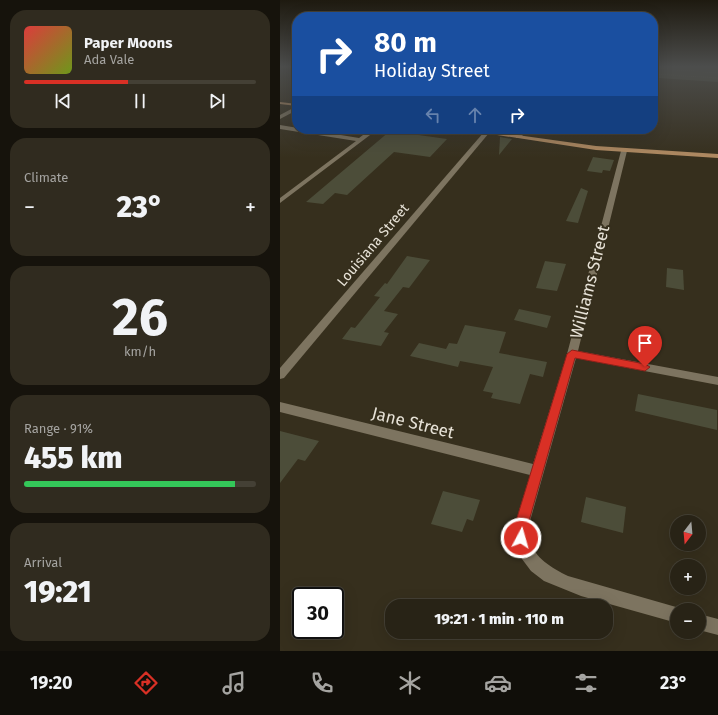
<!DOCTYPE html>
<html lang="en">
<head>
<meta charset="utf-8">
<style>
  :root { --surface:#282316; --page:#302b1f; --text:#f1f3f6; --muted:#a5a4a1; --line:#444035; --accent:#d93025 }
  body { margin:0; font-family:"Fira Sans",sans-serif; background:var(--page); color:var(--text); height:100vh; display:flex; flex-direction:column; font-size:15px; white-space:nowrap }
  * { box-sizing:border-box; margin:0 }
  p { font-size:13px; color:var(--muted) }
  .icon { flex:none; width:22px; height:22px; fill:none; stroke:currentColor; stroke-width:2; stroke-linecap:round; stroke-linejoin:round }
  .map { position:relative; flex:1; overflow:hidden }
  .panel { display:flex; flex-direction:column; gap:10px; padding:10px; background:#16130c; width:280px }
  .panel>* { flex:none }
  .top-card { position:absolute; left:12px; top:12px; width:366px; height:122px; border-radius:16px; box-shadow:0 4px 16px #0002,0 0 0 1px var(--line); background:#1a4fa0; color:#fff; overflow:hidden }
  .needle { width:26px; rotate:196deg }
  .fabs { position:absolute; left:390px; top:515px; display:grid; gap:8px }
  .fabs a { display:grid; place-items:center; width:36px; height:36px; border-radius:50%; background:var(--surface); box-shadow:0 4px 16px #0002,0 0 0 1px var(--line); font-size:20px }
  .speed { position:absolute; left:12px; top:587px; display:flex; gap:8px; font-size:20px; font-weight:700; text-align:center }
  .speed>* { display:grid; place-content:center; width:52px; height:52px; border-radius:50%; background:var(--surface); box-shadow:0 4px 16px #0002,0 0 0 1px var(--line); line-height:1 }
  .speed .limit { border:2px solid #111; border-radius:6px; background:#fff; color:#111 }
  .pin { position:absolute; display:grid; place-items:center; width:34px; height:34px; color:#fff; margin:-41px -17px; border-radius:50% 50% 50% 0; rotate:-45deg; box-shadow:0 0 4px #0007 }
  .pin .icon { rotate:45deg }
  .me { position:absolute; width:44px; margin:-22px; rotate:6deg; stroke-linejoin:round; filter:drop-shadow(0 0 3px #0008) }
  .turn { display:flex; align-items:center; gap:14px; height:84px; padding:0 16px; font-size:18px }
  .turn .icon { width:52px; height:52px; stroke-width:2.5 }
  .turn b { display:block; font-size:28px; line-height:34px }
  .lanes { display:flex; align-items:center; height:38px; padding:0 16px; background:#0003; justify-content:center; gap:20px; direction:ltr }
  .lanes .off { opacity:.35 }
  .big { font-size:30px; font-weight:800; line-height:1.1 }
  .panel .tile { flex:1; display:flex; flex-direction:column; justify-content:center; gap:6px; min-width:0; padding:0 14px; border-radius:16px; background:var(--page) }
  .panel .dial { align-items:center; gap:0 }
  .dial b { font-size:52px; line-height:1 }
  .song { display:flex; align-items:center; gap:12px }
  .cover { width:48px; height:48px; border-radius:6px; background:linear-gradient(135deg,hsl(0 70% 55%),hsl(80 70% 35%)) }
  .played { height:4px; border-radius:2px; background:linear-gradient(90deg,var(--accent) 45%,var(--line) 45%) }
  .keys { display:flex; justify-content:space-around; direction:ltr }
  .heat { display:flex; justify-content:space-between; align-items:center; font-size:22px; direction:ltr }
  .charge { height:6px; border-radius:3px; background:linear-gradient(90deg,#34c759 91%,var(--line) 0) }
  .trip { position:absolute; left:105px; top:599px; width:228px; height:40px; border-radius:16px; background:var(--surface); box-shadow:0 4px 16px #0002,0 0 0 1px var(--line); font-weight:800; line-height:40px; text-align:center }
  .tabs { display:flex; height:64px; justify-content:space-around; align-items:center; background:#100e09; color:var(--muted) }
  .tabs .icon { width:28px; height:28px }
  .tabs .selected { color:var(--accent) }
  .tabs b { font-size:18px; color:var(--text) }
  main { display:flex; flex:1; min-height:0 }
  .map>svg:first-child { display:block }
  .building { fill:#4c4d39 }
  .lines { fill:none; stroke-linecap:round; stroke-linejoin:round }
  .path { stroke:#6e6858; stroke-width:1; stroke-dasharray:0.5 1.5; stroke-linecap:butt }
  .minor { fill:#7d7460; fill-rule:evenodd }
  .major { fill:#b08a61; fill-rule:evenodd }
  .route { fill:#d93025; stroke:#8d1f18 }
  .labels { text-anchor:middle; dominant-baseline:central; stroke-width:4; stroke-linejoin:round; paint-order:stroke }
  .street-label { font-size:14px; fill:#e7e2d7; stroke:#362f1d }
  .near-street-label { font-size:17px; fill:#e7e2d7; stroke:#362f1d }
</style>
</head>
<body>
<main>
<section class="panel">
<div class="tile">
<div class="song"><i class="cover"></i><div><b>Paper Moons</b><p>Ada Vale</p></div></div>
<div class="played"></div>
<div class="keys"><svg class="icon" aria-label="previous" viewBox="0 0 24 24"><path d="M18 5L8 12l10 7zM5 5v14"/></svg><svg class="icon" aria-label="pause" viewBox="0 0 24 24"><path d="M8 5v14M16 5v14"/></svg><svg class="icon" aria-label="next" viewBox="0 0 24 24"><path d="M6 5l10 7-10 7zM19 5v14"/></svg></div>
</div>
<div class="tile"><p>Climate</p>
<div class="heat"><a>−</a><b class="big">23°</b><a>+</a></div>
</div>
<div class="tile dial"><b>26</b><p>km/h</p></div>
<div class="tile"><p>Range · 91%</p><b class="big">455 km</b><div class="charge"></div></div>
<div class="tile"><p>Arrival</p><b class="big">19:21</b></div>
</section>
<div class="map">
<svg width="438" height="651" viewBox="0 0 438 651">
  <rect width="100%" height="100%" fill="#362f1d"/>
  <g class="building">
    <polygon points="380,67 438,67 438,82 378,78"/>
    <polygon points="110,131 167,139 150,157 114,152 67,195 55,193 43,204 26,202"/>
    <polygon points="220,137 232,139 219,155"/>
    <polygon points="313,157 334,160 330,171 323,170 322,173 307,171"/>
    <polygon points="301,188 308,191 298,223 286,221"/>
    <polygon points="127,256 150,260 129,288 123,287 104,311 118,314 104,332 109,333 101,346 62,339 71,327 75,328 100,297 94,296 105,283 107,284"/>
    <polygon points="265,261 286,264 277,291 256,288"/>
    <polygon points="387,268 403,270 404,290 386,287"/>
    <polygon points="239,309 271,316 267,328 234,320"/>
    <polygon points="185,325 226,332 219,353 267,362 263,377 250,374 240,404 211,398 213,393 203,391 213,367 180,361 178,367 130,356 139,343 166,349 169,343 177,344"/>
    <polygon points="358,394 437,410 437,430 355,411"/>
    <polygon points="0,431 39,441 25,461 18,459 0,483"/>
    <polygon points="163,491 200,500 193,521 187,519 182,532 151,524"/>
    <polygon points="306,497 346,507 343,533 301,522"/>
  </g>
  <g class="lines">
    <g class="path">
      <polyline points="373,68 438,73"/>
      <polyline points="373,74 438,78"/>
    </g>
    <g class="minor">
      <polygon points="17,106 17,110 0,119 0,115"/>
      <polygon points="0,125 79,138 91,129 98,129 0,203 0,198 76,141 0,129"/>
      <polygon points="243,129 249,129 240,138 236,138 236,136"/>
      <polygon points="204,132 209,133 4,378 0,379 0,368"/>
      <path d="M344,149L347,151L298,351L438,377V385L296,358L250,521C250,527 249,534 250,540C254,558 272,568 288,576L403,609L397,610V623L301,596L264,581L251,571L242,559L235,539L236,521L250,475L0,412V402L253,464L287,354L341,151Z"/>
      <polygon points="419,614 438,619 438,635 419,630"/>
    </g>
    <g class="major">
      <polygon points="0,102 17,104 17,106 0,104"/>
      <polygon points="178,129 193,129 316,146 438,154 438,158 316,150"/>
    </g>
  </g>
  <linearGradient id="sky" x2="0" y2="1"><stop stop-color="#1e1a10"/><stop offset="0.42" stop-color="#4c4d4c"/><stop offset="1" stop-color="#4c4d4c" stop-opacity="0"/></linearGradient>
  <rect width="438" height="158" fill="url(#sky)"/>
  <polygon class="route" points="292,350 365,364 370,367 365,371 295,358 249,521 246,543 241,545 236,543 234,538 236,521 287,354"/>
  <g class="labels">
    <g class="street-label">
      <text transform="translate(93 245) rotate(-50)">Louisiana Street</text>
    </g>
    <g class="near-street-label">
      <text transform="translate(310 282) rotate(-76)">Williams Street</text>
      <text transform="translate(133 423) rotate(14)">Jane Street</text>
    </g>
  </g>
</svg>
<div class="fabs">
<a><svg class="needle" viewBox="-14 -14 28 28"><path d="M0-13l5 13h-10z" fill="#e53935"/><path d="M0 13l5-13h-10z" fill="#a5a4a1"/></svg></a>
<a>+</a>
<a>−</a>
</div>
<div class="speed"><div class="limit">30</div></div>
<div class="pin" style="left:365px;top:367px;background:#d93025"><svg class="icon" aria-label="arrive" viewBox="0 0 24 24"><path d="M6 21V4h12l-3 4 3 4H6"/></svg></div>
<svg class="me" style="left:241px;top:538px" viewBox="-20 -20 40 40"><circle r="17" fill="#d93025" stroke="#fff" stroke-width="3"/><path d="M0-11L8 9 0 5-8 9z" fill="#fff"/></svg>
<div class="trip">19:21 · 1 min · 110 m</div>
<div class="top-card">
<div class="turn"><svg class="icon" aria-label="right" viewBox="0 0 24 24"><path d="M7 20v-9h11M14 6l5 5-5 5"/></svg><div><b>80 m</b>Holiday Street</div></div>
<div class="lanes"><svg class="icon off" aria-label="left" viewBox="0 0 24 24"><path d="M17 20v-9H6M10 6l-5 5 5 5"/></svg><svg class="icon off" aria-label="ahead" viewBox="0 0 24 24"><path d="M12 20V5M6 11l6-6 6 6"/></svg><svg class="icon" aria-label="right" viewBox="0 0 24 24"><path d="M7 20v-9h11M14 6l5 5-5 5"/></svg></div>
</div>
</div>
</main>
<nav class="tabs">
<b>19:20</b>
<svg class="icon selected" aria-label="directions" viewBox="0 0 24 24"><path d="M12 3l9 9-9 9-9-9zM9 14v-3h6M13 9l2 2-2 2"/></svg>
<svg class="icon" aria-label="music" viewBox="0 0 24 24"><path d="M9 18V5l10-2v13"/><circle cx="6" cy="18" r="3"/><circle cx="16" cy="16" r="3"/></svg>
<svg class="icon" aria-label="phone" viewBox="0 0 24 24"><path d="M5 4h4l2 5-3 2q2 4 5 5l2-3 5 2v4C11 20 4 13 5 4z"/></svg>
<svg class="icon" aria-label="climate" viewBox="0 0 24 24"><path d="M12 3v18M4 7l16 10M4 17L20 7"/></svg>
<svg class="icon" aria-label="car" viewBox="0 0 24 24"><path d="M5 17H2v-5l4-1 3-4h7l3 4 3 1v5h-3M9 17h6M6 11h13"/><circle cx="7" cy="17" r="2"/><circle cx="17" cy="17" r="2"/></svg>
<svg class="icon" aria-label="filters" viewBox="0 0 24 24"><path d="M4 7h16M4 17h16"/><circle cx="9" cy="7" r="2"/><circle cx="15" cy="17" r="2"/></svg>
<b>23°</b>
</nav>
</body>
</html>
